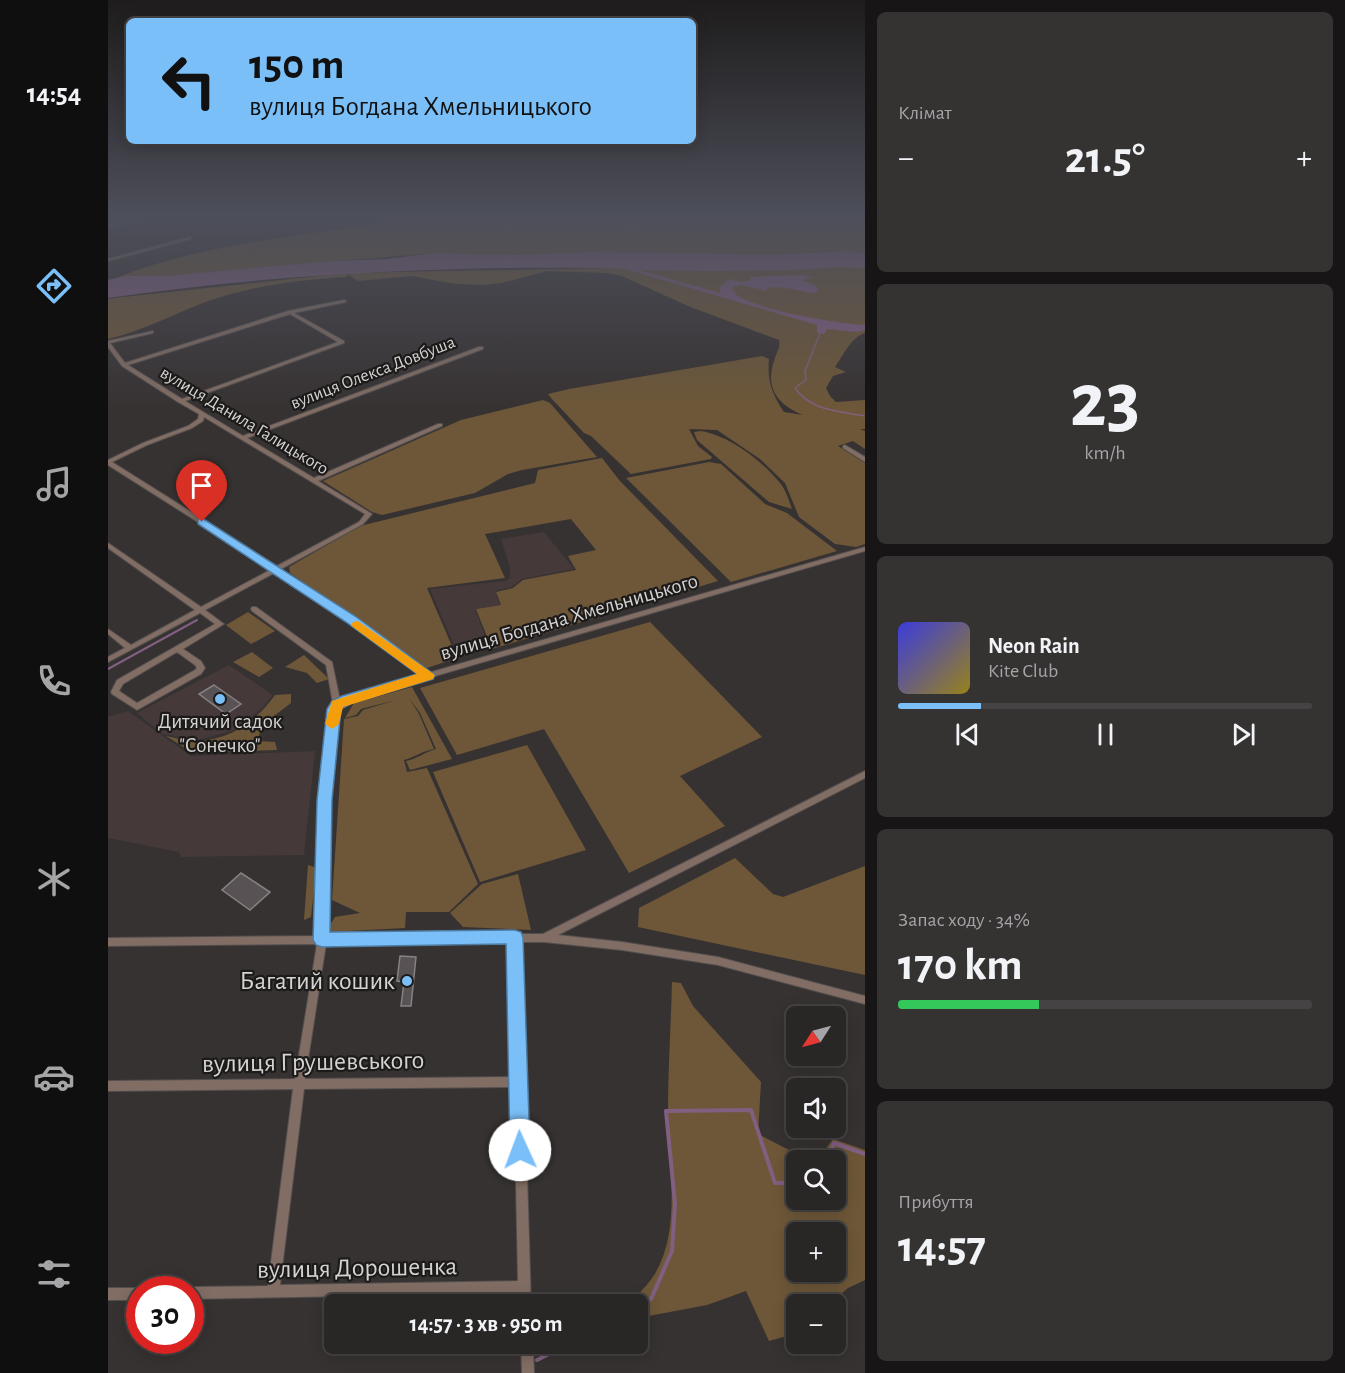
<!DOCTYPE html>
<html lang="uk">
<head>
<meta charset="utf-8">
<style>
  :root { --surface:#292626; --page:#353232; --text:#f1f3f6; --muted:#a5a5a7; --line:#454343; --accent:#7abff8 }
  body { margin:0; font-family:"Alegreya Sans",sans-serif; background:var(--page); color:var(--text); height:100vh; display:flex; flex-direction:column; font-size:22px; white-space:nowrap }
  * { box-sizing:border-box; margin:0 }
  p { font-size:20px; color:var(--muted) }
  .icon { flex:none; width:33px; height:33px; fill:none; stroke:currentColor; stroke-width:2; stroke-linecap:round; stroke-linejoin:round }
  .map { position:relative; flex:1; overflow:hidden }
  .sheet { display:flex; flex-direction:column; gap:12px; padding:12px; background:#171515; width:480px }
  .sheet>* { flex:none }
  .guide { position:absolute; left:18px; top:18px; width:570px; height:126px; border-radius:9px; box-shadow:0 3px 15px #0003,0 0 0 2px var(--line); background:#7abff8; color:#111; overflow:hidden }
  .needle { width:39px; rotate:234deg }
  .buttons { position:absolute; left:678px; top:1006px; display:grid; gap:12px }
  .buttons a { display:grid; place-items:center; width:60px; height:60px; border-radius:9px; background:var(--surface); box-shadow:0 3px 15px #0003,0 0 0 2px var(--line); font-size:30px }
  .speed { position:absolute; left:18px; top:1276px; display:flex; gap:12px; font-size:30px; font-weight:700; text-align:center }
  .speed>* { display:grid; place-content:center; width:78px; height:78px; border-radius:50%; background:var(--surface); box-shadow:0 3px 15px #0003,0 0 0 2px var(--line); line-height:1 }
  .speed .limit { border:9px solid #d22; background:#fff; color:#111 }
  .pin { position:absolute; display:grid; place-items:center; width:51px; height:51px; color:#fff; margin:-62px -26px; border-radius:50% 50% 50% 0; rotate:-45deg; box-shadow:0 0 6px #0007 }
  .pin .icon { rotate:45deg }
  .me { position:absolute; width:66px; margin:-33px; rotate:358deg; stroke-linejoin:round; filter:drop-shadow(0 0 4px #0008) }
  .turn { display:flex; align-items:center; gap:21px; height:126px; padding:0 24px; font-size:27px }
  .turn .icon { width:78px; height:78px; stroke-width:2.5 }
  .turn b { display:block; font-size:42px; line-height:51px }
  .big { font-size:45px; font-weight:700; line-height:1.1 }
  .sheet .card { flex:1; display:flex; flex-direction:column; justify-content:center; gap:9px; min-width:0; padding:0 21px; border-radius:9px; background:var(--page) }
  .sheet .dial { align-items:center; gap:0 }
  .dial b { font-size:78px; line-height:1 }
  .song { display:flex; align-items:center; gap:18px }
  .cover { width:72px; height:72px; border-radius:9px; background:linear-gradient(135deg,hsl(240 70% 55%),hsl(50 70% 35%)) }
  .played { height:6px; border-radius:3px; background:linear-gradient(90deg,var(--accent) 20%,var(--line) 20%) }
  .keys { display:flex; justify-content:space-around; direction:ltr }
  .heat { display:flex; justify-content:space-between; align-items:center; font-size:33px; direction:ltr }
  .charge { height:9px; border-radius:4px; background:linear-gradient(90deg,#34c759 34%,var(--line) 0) }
  .trip { position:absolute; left:216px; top:1294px; width:324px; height:60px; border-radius:9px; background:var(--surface); box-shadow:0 3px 15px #0003,0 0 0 2px var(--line); font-weight:700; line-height:60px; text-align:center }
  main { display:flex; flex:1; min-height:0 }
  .menu { display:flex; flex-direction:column; width:108px; justify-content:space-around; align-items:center; background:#100f0f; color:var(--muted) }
  .menu .icon { width:42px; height:42px }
  .menu .selected { color:var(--accent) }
  .menu b { font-size:27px; color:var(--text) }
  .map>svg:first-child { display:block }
  .built { fill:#453939 }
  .green { fill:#6d5738; fill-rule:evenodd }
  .water { fill:#815f81 }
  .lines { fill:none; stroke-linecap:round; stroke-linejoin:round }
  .stream-far2 { stroke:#815f81; stroke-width:1.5 }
  .stream-far1 { stroke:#815f81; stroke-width:2 }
  .stream { stroke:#815f81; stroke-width:4 }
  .building { fill:#585254; stroke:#868182; stroke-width:1.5 }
  .minor-casing { stroke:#534f4f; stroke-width:2 }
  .minor { fill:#816d63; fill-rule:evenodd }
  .route { fill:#7abff8; stroke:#4f7ca1; stroke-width:1.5 }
  .slow { fill:#f59e0b }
  .poi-dot { fill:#7abff8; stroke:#1d1a1a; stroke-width:2 }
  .labels { text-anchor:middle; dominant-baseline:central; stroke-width:4.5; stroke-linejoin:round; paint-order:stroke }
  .far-street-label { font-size:18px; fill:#d5d2d2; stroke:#1d1a1a }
  .street-label { font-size:21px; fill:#d5d2d2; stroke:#1d1a1a }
  .poi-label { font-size:21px; fill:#d5d2d2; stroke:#1d1a1a }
  .near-poi-label { font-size:26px; fill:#d5d2d2; stroke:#1d1a1a; text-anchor:end }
  .near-street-label { font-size:26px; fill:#d5d2d2; stroke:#1d1a1a }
</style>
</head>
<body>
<main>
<nav class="menu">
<b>14:54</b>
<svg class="icon selected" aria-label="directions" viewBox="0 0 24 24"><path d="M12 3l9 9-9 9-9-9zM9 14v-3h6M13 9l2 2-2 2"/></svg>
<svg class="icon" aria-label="music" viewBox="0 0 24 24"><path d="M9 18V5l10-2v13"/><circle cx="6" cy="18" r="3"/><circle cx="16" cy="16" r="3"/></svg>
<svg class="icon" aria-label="phone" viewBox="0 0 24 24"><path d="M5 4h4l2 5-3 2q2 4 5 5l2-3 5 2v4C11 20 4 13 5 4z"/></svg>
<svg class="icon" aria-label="climate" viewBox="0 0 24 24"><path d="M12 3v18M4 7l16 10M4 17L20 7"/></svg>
<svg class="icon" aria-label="car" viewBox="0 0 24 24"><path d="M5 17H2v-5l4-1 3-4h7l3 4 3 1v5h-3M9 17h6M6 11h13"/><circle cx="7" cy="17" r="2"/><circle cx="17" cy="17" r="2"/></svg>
<svg class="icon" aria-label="filters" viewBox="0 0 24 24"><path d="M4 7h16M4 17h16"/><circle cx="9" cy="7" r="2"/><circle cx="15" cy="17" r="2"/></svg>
</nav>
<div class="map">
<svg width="757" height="1373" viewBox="0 0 757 1373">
  <rect width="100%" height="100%" fill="#373232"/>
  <g class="built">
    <polygon points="436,532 466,569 414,579 404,587 387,591 392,605 367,609 382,649 351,657 322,589 397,581 402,578 402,568 393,539"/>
    <polygon points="121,665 165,695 154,708 130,729 90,740 54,734 29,713"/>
    <polygon points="20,711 83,756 207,751 196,855 73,857 71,852 0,838 0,717"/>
  </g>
  <g class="green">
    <path d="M304,217H757V253L730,251L656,255L589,253L480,252L402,255L325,253L56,276L8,278C102,240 205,237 304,217Z"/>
    <path d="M708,264L757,267V333C743,337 735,356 727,367L738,372L725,376L718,388L722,396L728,402L757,400V429H752L757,431V449L745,441L730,446L757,463V544L748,547L727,544L691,517L677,483L652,459L609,430L581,429L590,446L604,457L603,459L523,474L483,436L476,433L443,398L440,394L461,389L654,356L661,359C659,381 664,394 676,412L695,415C669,404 656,388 667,358C669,351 673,347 671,340L580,306L514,276L498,273L439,271L394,283L376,285L348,284L303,276L250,281L239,274V277C193,280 148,285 103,300C69,312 36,331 0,339V299L15,297L238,273Z"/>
    <polygon points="435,400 442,403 489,457 414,470 400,474 367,493 274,515 264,512 215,481 353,420"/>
    <path d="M593,431C622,436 653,460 672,483C678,490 681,501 684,509L661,502L589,440L586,432Z"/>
    <polygon points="494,458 512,481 610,581 384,649 368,609 393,605 388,592 405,588 415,580 468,570 460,556 488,550 463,519 377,534 397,578 319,588 349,658 319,668 182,573 181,567 252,526 427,483 430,470"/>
    <polygon points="601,462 613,464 657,504 679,513 729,551 623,582 518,478"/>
    <polygon points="140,612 167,631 143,644 118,625"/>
    <polygon points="542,622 654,737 572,776 617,826 521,873 436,729 349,755 312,688"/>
    <polygon points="144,652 165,668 151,677 125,662"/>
    <polygon points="196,655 221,679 209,683 199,673 177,667"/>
    <path d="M304,687L344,759L302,770L298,761C309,759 317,752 328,749L312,713L301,698L311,714L326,749C314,751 307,757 296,760L299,772L319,768L370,884L341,912H298L297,928L220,932L221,926L227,917L252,913L224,900L236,719L250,716L255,710L288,700L253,709L248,715L237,718L246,703Z"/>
    <path d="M183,694V703L158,722L148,741L167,742L169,750L85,753L58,736C69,738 82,742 92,741C125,738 148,721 167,695Z"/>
    <polygon points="419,745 478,850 372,882 325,772"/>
    <polygon points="627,858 665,894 675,897 757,866 757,975 530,927 531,908"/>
    <polygon points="200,865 206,867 208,872 203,917 196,920"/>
    <polygon points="410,874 423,930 355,927 342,913 374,884"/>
    <path d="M564,982L573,983L585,1006L653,1082L650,1134L702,1161H688V1200H728V1161H709L725,1139L757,1150V1280L740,1288L720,1305H688V1332L686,1334L661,1341L638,1291L599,1305L530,1318V1305H514C583,1267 560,1175 560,1111C560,1068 563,1025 564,982ZM688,1233H728V1272H688Z"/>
  </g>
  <path class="water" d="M738,251L757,253V268L731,267L683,270L603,271L531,270L612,293V287L621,279L633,282L642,280L643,277L696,275L704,277L695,280L708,286L710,290L707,293C690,292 677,285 659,288V291L634,285L625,287V291C637,309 733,324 757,325V330L749,332L719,329L716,334L709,333V325L517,269L499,268C333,266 165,274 0,298V280L17,276H56L225,261L279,259L325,253L402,255L480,252L589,253L656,255Z"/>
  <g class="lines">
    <path class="stream-far2" d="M713,331L697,371L698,380L687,388C703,411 731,411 757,416"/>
    <polyline class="stream-far1" points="0,669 89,620"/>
    <g class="stream">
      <polyline points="718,1161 726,1143 757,1154"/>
      <polyline points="530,1306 543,1299 564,1251 567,1204 558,1111 643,1110 667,1183 688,1183"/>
      <polyline points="429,1360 461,1344"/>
    </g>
  </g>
  <g class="building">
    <polygon points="106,685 133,704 118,714 91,694"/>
    <polygon points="133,873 162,892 142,910 114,890"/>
    <polygon points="292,956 308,957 303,1006 293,1006 296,982 289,981"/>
  </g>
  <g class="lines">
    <g class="minor-casing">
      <g id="minor">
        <polygon points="30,217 36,217 0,228 0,226"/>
        <polygon points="507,217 512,217 533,231 530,232"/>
        <polygon points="82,237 83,237 83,239 0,261 0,259"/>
        <path d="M236,300L238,301V302L186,313L236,341V343L77,401L135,436L371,347H375V349L139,438L206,478L330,424H334V426L210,481L264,514L255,524L173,569L320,673L757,547V551L262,695L232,706L229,716L221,800L219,936L404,934L407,933L410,934H435L757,771V778L450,935L514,942L610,957L757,996V1004L610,965L514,950L436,942H412L423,1305H411V1293L82,1299V1290H77L82,1287L160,1286L185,1089L0,1091V1081L187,1079L209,944L0,946V938L209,936L213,800L221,716L225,704L218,665L144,611L143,609L144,607H148L224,662L232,700L256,691L313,675L168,572L97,610L116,624L75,649L93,661L97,668L93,674L29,710L4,694L3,692L9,680L107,624L92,613L0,662V657L17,648L0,634V629L23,645L87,610L0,548V543L93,607L164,569L0,465V460L35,443L80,426L90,419L91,414L70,402L14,366L0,347V341L45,331V333L2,343L17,363L180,311ZM182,314L230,342L74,399L20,365ZM96,417L257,514L251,522L169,566L4,462L39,445L84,428L95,421ZM69,652L87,665L89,668L87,670L29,703L11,691L15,684ZM402,942L406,1077L197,1079L218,944ZM406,1087L410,1281L172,1285L196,1089Z"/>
        <polygon points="737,445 757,457 757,462 735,448 735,446"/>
        <polygon points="0,1288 32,1288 36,1290 32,1290 32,1300 0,1300"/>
        <polygon points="413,1344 425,1344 426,1373 414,1373"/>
      </g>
    </g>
    <use href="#minor" class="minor"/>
  </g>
  <linearGradient id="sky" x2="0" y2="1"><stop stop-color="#1e1c1c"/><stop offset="0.53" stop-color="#4d4f5a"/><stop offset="1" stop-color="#4d4f5a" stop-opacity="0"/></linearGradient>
  <rect width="757" height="409" fill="url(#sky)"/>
  <polygon class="route" points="94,518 247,616 327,675 325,679 244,703 233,709 224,800 222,932 407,930 413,932 415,937 422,1150 419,1158 412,1160 405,1158 402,1150 398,944 214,947 208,945 205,940 209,800 219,709 224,701 234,696 309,674 238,622 90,524 90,519"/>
  <polygon class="slow" points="250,621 327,675 325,679 235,707 231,724 224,729 217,724 224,701 309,674 245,627 243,625 245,622"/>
  <g class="poi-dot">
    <circle cx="112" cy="699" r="6"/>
    <circle cx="299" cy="981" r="6"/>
  </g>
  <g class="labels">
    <g class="far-street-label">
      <text transform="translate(265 373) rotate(-21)">вулиця Олекса Довбуша</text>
      <text transform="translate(136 421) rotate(31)">вулиця Данила Галицького</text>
    </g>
    <g class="street-label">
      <text transform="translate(461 617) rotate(-16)">вулиця Богдана Хмельницького</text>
    </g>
    <g class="poi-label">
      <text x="112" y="721">Дитячий садок<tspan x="112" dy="24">"Сонечко"</tspan></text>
    </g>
    <g class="near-poi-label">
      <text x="287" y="981">Багатий кошик</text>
    </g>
    <g class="near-street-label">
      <text transform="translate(205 1062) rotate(-1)">вулиця Грушевського</text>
      <text transform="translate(249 1268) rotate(-1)">вулиця Дорошенка</text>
    </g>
  </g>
</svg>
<div class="buttons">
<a><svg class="needle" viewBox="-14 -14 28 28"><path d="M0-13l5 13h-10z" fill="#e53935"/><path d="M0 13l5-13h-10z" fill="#a5a5a7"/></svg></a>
<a><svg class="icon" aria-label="sound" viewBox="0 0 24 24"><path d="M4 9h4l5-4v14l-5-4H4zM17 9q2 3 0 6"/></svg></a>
<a><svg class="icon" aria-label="search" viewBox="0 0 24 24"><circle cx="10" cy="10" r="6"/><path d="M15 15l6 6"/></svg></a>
<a>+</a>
<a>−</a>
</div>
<div class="speed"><div class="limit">30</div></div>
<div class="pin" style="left:94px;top:522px;background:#d93025"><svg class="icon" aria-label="arrive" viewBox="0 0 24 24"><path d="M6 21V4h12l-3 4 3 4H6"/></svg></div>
<svg class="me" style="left:412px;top:1150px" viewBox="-20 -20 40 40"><circle r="19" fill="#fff"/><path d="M0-13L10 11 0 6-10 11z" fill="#7abff8"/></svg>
<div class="trip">14:57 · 3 хв · 950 m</div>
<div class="guide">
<div class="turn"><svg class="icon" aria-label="left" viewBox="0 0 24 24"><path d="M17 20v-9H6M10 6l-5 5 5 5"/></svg><div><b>150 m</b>вулиця Богдана Хмельницького</div></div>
</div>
</div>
<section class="sheet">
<div class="card"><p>Клімат</p>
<div class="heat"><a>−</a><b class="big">21.5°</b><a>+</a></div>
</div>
<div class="card dial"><b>23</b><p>km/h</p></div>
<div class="card">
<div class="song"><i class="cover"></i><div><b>Neon Rain</b><p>Kite Club</p></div></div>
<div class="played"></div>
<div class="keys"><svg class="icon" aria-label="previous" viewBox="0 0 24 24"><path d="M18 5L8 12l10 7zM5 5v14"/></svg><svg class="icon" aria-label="pause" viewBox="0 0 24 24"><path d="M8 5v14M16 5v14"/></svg><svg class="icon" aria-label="next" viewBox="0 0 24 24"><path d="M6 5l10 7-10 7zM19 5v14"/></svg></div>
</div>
<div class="card"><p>Запас ходу · 34%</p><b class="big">170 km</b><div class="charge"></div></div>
<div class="card"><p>Прибуття</p><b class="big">14:57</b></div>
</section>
</main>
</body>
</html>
